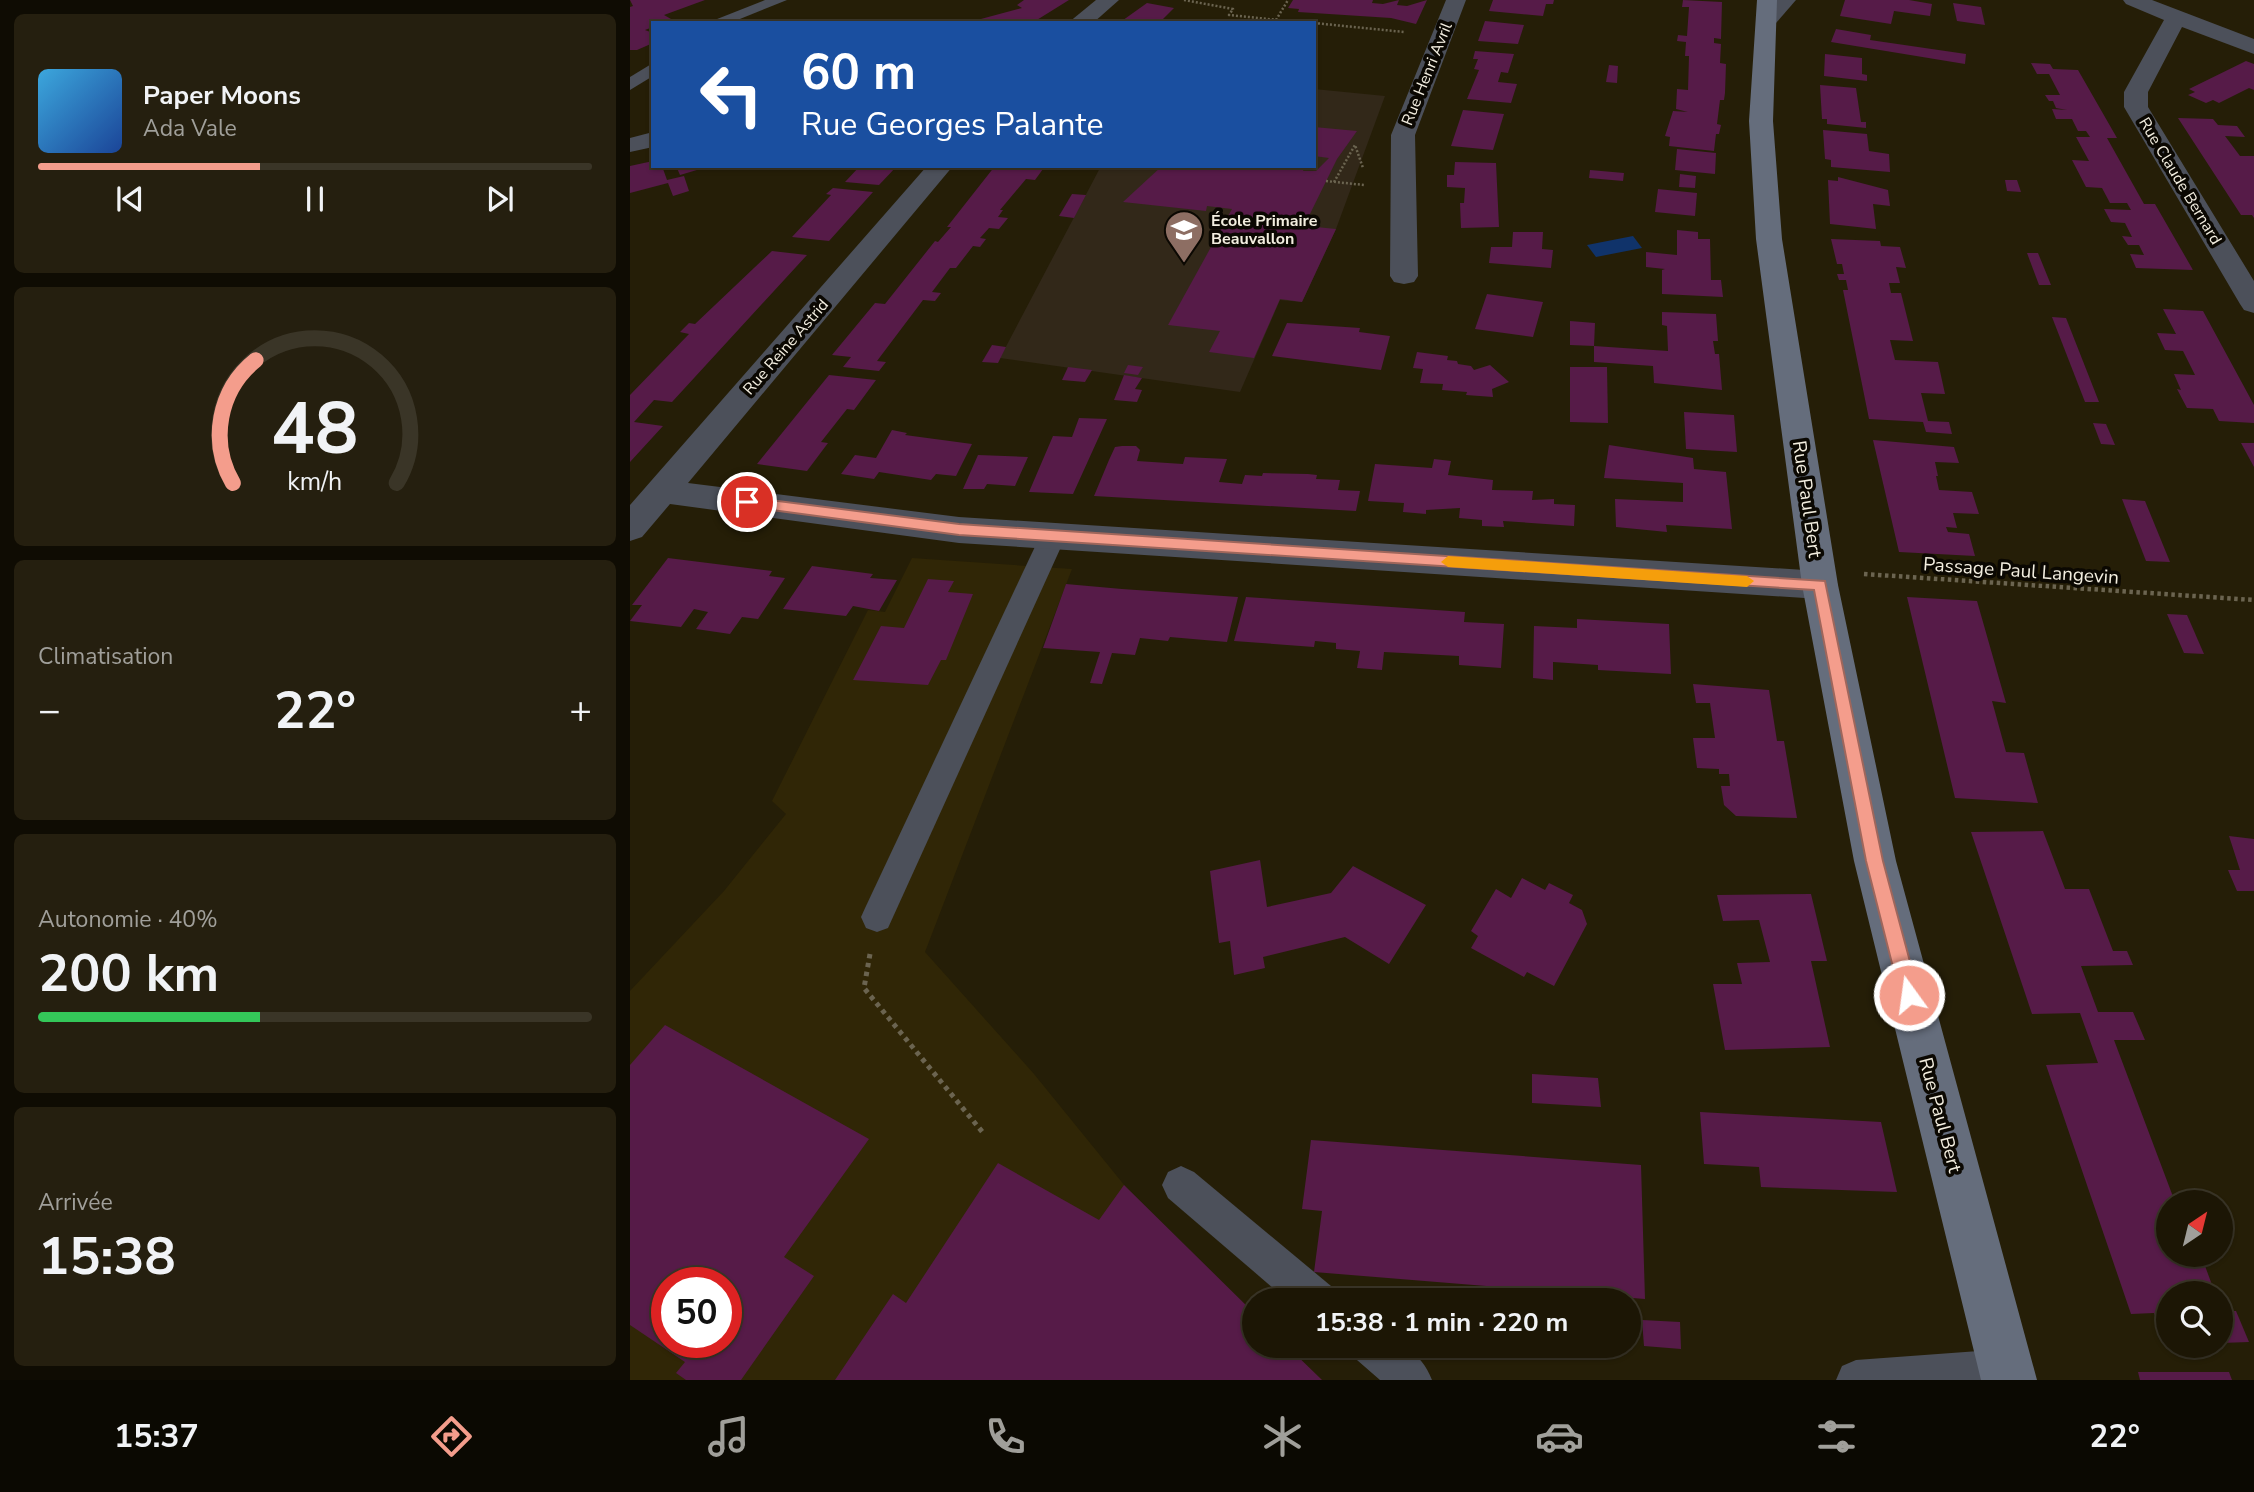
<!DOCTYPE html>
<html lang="fr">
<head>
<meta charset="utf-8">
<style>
  :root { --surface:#1c1605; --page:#251f0f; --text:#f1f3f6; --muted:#a09f9a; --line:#3a3527; --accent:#f49d8c }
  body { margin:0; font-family:"Nunito Sans",sans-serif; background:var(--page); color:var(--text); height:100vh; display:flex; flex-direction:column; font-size:26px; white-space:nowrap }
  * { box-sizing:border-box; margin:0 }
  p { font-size:23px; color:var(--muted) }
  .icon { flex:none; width:38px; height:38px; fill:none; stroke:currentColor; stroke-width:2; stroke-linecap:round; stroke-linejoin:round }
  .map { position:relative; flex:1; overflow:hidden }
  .drawer { display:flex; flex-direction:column; gap:14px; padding:14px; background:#0f0c03; width:630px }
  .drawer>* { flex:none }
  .top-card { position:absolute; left:21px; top:21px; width:665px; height:147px; border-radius:0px; box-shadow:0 2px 5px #0004,0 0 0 2px var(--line); background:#1a4fa0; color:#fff; overflow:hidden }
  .needle { width:46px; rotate:35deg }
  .fabs { position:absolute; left:1526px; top:1190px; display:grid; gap:14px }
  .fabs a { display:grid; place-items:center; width:77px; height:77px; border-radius:50%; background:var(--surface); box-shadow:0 2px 5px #0004,0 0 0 2px var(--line); font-size:35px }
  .speed { position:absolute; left:21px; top:1267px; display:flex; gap:14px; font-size:35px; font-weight:700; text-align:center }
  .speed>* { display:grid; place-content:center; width:91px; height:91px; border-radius:50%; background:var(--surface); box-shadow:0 2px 5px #0004,0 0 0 2px var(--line); line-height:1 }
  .speed .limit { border:10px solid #d22; background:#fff; color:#111 }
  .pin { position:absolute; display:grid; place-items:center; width:60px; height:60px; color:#fff; margin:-30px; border:4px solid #fff; border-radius:50%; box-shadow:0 2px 7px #0007 }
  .me { position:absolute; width:77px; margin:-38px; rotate:346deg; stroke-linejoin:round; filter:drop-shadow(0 0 5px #0008) }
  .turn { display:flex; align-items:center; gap:24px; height:147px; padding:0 35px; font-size:32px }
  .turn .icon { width:91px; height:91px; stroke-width:2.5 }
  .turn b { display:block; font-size:49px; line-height:60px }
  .big { font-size:52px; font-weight:700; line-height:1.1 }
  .drawer .tile { flex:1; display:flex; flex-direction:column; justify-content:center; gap:10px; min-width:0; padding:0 24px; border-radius:10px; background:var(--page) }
  .drawer .dial { align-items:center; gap:0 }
  .dial svg { height:182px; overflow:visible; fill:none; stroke:var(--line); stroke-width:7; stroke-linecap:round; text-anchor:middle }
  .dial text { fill:var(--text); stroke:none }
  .song { display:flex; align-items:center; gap:21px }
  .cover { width:84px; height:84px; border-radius:10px; background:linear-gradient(135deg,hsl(200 70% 55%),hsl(220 70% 35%)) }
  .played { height:7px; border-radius:4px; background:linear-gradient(90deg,var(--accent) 40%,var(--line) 40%) }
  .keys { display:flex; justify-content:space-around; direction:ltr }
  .heat { display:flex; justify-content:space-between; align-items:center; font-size:38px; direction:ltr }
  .charge { height:10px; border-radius:5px; background:linear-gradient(90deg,#34c759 40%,var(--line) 0) }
  .trip { position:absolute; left:612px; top:1288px; width:399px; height:70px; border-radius:35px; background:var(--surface); box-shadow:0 2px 5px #0004,0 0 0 2px var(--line); font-weight:700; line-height:70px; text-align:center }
  .menu { display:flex; height:112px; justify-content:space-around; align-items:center; background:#0b0902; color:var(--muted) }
  .menu .icon { width:49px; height:49px }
  .menu .current { color:var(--accent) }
  .menu b { font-size:32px; color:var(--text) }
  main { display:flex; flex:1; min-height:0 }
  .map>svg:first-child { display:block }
  .built { fill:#302606; fill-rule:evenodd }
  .education { fill:#322819 }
  .water { fill:#10336a }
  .building { fill:#561b48; fill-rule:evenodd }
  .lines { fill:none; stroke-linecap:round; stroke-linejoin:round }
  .path-far2 { stroke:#6b6450; stroke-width:2.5; stroke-dasharray:2 2; stroke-linecap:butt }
  .path-far1 { stroke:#6b6450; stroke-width:4.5; stroke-dasharray:3.5 3.5; stroke-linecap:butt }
  .path { stroke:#6b6450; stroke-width:5; stroke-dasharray:4.5 4.5; stroke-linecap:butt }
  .service { fill:#4c505a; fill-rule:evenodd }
  .minor { fill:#4c505a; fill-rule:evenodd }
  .secondary { fill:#656d7c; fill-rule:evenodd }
  .route { fill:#f49d8c; stroke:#9f665b; stroke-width:2 }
  .slow { fill:#f59e0b }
  .labels { text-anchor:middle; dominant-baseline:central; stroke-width:7; stroke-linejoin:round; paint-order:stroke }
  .far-street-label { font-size:16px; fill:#f3eee0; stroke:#0b0802 }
  .far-poi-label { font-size:16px; font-weight:bold; fill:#f3eee0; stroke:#0b0802; text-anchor:start }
  .street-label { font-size:19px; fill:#f3eee0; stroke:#0b0802 }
</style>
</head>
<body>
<main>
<section class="drawer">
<div class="tile">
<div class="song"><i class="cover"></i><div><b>Paper Moons</b><p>Ada Vale</p></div></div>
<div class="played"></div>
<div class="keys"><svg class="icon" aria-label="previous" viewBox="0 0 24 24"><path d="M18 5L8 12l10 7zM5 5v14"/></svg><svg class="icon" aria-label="pause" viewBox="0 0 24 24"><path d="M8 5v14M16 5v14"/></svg><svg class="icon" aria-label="next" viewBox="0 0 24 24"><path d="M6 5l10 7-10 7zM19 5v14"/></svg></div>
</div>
<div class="tile dial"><svg viewBox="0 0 100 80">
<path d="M14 69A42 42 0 1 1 86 69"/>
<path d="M14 69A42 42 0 0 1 24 15" stroke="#f49d8c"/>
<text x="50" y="56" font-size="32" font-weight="700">48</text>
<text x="50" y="72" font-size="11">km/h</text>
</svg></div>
<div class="tile"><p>Climatisation</p>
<div class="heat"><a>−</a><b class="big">22°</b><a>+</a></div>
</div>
<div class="tile"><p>Autonomie · 40%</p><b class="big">200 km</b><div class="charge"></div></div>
<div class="tile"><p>Arrivée</p><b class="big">15:38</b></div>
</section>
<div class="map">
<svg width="1624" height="1380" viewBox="0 0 1624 1380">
  <rect width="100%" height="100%" fill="#251e07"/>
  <path class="built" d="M282,558L442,569L295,952L404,1074L625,1346H657L692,1380H0V991L94,891L156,814L142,801L238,610L255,612ZM37,1283H96V1342H37Z"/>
  <polygon class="education" points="684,89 755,96 706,229 672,302 650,300 610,392 370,358 471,166 684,166"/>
  <polygon class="water" points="1003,236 1012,248 966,257 957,245"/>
  <g class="building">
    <polygon points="0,0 75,0 34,15 41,19 32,23 23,23 23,27 15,30 23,33 23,43 7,50 0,50 0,7 3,6"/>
    <polygon points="394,0 439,0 402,23 336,23 392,8 387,5"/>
    <polygon points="663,0 743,0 742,3 753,4 769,0 767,5 777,6 797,0 786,24 761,18 668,12 669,9 658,8"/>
    <polygon points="863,0 924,0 923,4 916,4 913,16 859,11"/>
    <polygon points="1053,0 1092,2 1091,39 1084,38 1084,43 1091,44 1090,63 1096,64 1095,93 1094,100 1090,100 1087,124 1091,125 1089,134 1086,134 1084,151 1039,146 1040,137 1035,136 1043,111 1058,112 1046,109 1047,89 1058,90 1059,56 1055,56 1056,42 1047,41 1048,35 1057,36 1059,7 1052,7"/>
    <polygon points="1215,0 1279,0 1302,4 1300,16 1264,11 1261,24 1210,16"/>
    <polygon points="517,3 544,8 529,23 489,23"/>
    <polygon points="1323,3 1351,7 1355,25 1327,21"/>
    <polygon points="855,21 894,25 888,44 848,41"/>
    <polygon points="1206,29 1241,35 1240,40 1336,54 1335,64 1201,42"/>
    <polygon points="845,51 884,54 878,73 871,72 868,82 887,84 881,103 837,99 849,70 844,69 848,59 843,59"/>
    <polygon points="1195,54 1232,58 1232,74 1237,75 1237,81 1194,76"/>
    <polygon points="1616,61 1624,64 1624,90 1619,88 1589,103 1583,100 1576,103 1558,95 1565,92 1559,89"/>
    <polygon points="1401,63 1420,64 1423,69 1448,70 1487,138 1477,138 1514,204 1525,204 1563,270 1506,268 1500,254 1514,255 1509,245 1498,245 1492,236 1502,237 1495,223 1481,222 1474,209 1501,210 1497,203 1480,203 1472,188 1456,187 1442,160 1459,161 1446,137 1460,137 1456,131 1448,131 1442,119 1426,119 1422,109 1437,110 1426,108 1423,101 1419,101 1415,95 1430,95 1419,74 1407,74"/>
    <polygon points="979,65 988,66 987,83 976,82"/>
    <polygon points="1190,85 1226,88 1231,122 1236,122 1236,128 1197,124 1197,119 1192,119"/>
    <polygon points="833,110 874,114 863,150 821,146"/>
    <polygon points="1548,118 1583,119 1588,125 1607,126 1615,137 1595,136 1610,156 1624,156 1624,218 1622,215 1611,215"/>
    <polygon points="684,127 727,131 707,159 677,220 650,217 646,223 706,229 672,302 650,299 624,358 579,352 590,331 538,325 602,209 577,206 576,211 493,202 532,166 675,166 673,171 686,171 699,158 684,156"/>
    <polygon points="1193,130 1237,134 1239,151 1259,154 1260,172 1201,167 1201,160 1195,159"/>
    <polygon points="1047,149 1086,153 1085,174 1045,170"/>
    <polygon points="23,161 23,166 32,166 37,180 54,176 59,191 43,196 38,183 0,193 0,166"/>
    <polygon points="825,162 866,163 869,227 831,228 830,203 834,203 835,188 817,187 817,175 824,175"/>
    <polygon points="46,166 77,166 77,167 50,175"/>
    <polygon points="230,166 267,166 249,185 215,182"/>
    <polygon points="365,166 413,169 405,180 396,179 370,210 373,210 368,217 378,218 369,229 359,228 350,238 356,239 350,247 343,246 326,268 320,268 302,292 311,293 305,301 293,300 247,361 256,362 249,371 213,367 221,357 202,355 245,303 255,304 305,241 308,242 321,227 317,227"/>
    <polygon points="960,170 994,173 993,181 959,178"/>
    <polygon points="1050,174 1066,176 1065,188 1049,187"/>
    <polygon points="1208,177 1258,190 1260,206 1243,204 1246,229 1200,224 1198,180 1208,181"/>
    <polygon points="1375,180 1387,180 1391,192 1377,191"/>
    <polygon points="203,188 243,192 199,241 162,237 201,195 196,194"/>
    <polygon points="1028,189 1067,193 1065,216 1025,212"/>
    <polygon points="442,194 456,195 444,218 429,216"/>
    <polygon points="1047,230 1068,232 1068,239 1080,239 1081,280 1091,280 1093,297 1032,294 1032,270 1035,269 1016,267 1016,252 1047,255"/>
    <polygon points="883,232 913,232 912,249 923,250 921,268 859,263 861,247 882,247"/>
    <polygon points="1201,239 1250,241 1251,246 1270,247 1276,268 1266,267 1270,283 1259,283 1261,293 1271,293 1283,341 1260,340 1265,360 1308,362 1315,394 1291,393 1298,421 1319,422 1322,434 1296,432 1293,422 1239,419 1213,290 1218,290 1216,280 1209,280 1207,274 1214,274 1212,264 1207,264"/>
    <polygon points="142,251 177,255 42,402 24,400 4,422 33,426 0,462 0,395 59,334 50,332 59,323 65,324"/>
    <polygon points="1397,253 1408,253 1421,285 1409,285"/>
    <polygon points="857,294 913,302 903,337 845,329"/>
    <polygon points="1533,309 1573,311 1624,405 1624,423 1589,421 1583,409 1557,408 1547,389 1551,390 1544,374 1565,375 1553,351 1535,350 1527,333 1546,334"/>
    <polygon points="1032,312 1086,314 1088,341 1083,341 1085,354 1089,354 1092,390 1024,383 1023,366 964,362 964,346 1038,351 1037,326 1032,325"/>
    <polygon points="1422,317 1436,318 1469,402 1455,402"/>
    <polygon points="940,321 965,323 964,346 940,345"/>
    <polygon points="657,323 730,328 729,332 760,336 751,370 642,356"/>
    <polygon points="362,345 376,347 368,363 352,362"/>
    <polygon points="787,352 818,356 817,360 827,361 828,364 841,366 844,370 860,365 879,382 862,389 863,397 836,395 837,392 812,390 813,384 790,383 793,369 783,368"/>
    <polygon points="498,365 513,367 508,375 494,373"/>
    <polygon points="438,367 462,370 455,382 432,380"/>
    <polygon points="940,367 977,367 978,423 940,422"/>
    <polygon points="199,375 246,380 224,410 217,409 191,442 198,443 177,471 127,464"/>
    <polygon points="494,375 512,378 505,389 512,390 507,402 484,400"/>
    <polygon points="1054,412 1104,415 1107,452 1056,449"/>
    <polygon points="449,418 477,419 443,494 399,492 423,436 442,437"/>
    <polygon points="1463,423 1476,424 1485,445 1471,444"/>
    <polygon points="262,430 277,433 275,435 342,444 326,476 306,474 301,480 249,472 244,479 211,474 225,455 246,458"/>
    <polygon points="1243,440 1324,447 1329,463 1305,462 1308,476 1306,476 1309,490 1342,492 1349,514 1323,513 1327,528 1316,527 1318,532 1339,534 1345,556 1269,552"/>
    <polygon points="1611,443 1624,443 1624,467"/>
    <polygon points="979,445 1063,458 1064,469 1096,472 1102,529 1036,525 1037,532 986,527 985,499 1053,502 1053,483 974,478"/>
    <polygon points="492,446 506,446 510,450 507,461 553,464 555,457 597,459 589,482 612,484 615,475 632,476 633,473 678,474 687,475 686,479 710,480 708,490 730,491 726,511 464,496 479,460 485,447"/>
    <polygon points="348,455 398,457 385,486 357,484 354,489 333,489"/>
    <polygon points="804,459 821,461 818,475 863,480 862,490 903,491 902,500 924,499 924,504 945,505 944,526 873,521 874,527 852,526 852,520 829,518 830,508 796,510 796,514 773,512 774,503 738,501 745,464 802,468"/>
    <polygon points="1492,499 1515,501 1540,562 1516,561"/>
    <polygon points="38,558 142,571 139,576 155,578 128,619 112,617 100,634 66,629 78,612 64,609 51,627 0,621 12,605 2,605"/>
    <polygon points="182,566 243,574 240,578 267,580 249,611 223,606 216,616 153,609"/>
    <polygon points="298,579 324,581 318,592 343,594 316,660 311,660 298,685 223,680 251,626 274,628"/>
    <polygon points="436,584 492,589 608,597 597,642 540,637 538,641 510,638 505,655 482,653 472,684 460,683 470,652 413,648"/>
    <polygon points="616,597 835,612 834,622 874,624 871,668 829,665 829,656 754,652 752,670 727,668 730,651 706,649 706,643 685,641 684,647 604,641"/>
    <polygon points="1277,597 1347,601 1376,703 1362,701 1376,752 1394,753 1408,803 1325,798"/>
    <polygon points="1537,614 1557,615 1574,654 1554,653"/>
    <polygon points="947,619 1039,624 1041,674 968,670 968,665 923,662 923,680 903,678 904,626 947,628"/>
    <polygon points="1063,684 1139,690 1147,741 1154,741 1167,818 1106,816 1094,805 1091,786 1100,786 1099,774 1089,774 1089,769 1067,768 1063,738 1085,738 1080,703 1066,703"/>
    <polygon points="1413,831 1435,889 1459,889 1483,951 1497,951 1503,965 1451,966 1468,1012 1503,1012 1515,1040 1484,1040 1545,1202 1538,1202 1538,1255 1571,1255 1585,1293 1538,1293 1538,1344 1535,1344 1524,1313 1501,1314 1416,1065 1468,1063 1450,1013 1402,1014 1341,832"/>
    <polygon points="1599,836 1624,839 1624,891 1607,891 1598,870 1610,870"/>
    <polygon points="630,860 637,907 701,893 723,866 796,905 759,964 715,937 633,957 635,968 604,975 600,941 589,943 580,871"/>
    <polygon points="892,878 915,890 919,883 943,895 939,903 952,910 957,924 924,986 897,972 894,977 841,948 848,936 841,931 866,889 881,898"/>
    <polygon points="1181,894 1197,961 1181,961 1200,1047 1095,1050 1083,984 1112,984 1107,963 1140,962 1129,920 1093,921 1087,895"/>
    <path d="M35,1025L239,1139L154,1257L184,1276L111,1380H56L46,1373L55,1362L0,1325V1065ZM37,1283H96V1342H37Z"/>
    <polygon points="902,1074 968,1078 971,1107 902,1103"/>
    <polygon points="1070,1112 1251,1122 1267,1192 1131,1187 1129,1167 1074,1164"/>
    <polygon points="681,1140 1011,1165 1015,1299 684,1272 692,1211 672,1209"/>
    <polygon points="368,1163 469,1220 494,1185 625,1314 625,1346 657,1346 692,1380 205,1380 263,1294 276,1303"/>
    <polygon points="1591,1311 1606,1311 1619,1342 1591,1343"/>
    <polygon points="1012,1320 1050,1322 1051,1349 1014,1346"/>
    <polygon points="1508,1372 1599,1372 1602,1380 1510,1380"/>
  </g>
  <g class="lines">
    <g class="path-far2">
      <polyline points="554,0 603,9 599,15 678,23"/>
      <polyline points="646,20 658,0"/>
      <polyline points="684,23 774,32"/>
      <polyline points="696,181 734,185"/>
      <polyline points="704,182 725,145 733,168"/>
    </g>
    <polyline class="path-far1" points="1234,574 1624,600"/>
    <polyline class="path" points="240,954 234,988 354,1134"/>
    <g class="service">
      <polygon points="135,0 157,0 100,23 77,23"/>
      <polygon points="23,63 23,76 0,90 0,77"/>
      <polygon points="423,527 432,529 436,536 258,928 247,932 236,928 231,917 236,906 410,536 414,529"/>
      <polygon points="551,1166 564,1172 701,1286 707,1300 657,1300 538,1198 532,1185 538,1172"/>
      <path d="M721,1346C758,1344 786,1340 802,1380H750L727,1360Z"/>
      <polygon points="1376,1349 1390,1355 1396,1369 1392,1380 1206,1380 1212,1366 1226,1360"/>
    </g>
    <g class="minor">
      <polygon points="466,0 489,0 463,23 438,23"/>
      <polygon points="816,0 836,0 785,135 788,276 784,282 774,284 764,282 760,276 761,135"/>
      <polygon points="1144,0 1166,0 1146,23 1130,23 1127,18"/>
      <polygon points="1493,0 1522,0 1624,39 1624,54 1552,27 1518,92 1518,107 1624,281 1624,313 1614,310 1610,304 1494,107 1494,92 1534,20 1496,4"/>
      <polygon points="23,132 23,147 0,152 0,138"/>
      <polygon points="297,166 323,166 58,483 329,517 1190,571 1203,575 1208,585 1203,595 1190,599 329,543 40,504 12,537 0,541 0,505"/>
    </g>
    <polygon class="secondary" points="1127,0 1147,0 1143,121 1152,239 1208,585 1266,861 1407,1380 1351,1380 1224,861 1172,585 1126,239 1119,121"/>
  </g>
  <polygon class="route" points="117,497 329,524 1195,581 1253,861 1289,995 1286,1002 1279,1004 1272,1002 1270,995 1236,861 1184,590 329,535 112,506 112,499"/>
  <polygon class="slow" points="818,556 1117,576 1124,581 1117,587 818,567 811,562"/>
  <defs>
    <g id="school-pin" transform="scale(2.0125)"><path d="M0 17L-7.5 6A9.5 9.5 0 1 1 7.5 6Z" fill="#8d6e63" stroke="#0b0802"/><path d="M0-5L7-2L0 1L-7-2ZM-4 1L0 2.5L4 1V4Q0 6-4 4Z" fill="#fff"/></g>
  </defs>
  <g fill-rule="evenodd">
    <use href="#school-pin" x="554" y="230"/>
  </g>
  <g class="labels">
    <g class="far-street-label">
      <text transform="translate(797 74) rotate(-68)">Rue Henri Avril</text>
      <text transform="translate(1550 181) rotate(59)">Rue Claude Bernard</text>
      <text transform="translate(156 347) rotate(-49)">Rue Reine Astrid</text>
    </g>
    <g class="far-poi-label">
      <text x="581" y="221">École Primaire<tspan x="581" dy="18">Beauvallon</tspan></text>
    </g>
    <g class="street-label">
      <text transform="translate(1177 499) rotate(82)">Rue Paul Bert</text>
      <text transform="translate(1391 571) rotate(4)">Passage Paul Langevin</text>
      <text transform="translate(1310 1115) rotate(75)">Rue Paul Bert</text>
    </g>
  </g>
</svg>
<div class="fabs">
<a><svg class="needle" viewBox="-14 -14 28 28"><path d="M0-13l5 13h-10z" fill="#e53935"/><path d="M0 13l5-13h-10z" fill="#a09f9a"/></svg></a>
<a><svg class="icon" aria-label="search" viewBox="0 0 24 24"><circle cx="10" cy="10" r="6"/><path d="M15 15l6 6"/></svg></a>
</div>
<div class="speed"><div class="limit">50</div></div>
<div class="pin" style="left:117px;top:502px;background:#d93025"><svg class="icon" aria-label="arrive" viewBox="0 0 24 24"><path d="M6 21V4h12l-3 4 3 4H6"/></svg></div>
<svg class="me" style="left:1279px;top:995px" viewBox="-20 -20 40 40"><circle r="17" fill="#f49d8c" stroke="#fff" stroke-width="3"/><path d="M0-11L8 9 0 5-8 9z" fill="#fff"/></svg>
<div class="trip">15:38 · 1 min · 220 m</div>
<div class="top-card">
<div class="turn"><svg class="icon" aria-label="left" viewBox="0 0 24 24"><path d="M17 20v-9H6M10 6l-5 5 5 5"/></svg><div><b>60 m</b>Rue Georges Palante</div></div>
</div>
</div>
</main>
<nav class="menu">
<b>15:37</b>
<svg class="icon current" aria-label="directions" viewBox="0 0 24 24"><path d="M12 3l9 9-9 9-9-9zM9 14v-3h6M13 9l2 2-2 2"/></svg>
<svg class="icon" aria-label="music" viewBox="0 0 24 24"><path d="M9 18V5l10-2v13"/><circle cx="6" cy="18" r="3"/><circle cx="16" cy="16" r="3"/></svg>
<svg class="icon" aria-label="phone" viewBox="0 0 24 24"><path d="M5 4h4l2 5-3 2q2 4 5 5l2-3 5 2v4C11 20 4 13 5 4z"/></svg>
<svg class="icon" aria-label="climate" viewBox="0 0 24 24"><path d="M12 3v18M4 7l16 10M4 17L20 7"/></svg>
<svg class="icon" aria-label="car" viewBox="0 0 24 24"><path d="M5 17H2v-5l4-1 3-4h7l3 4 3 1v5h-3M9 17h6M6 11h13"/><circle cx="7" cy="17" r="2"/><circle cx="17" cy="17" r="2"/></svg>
<svg class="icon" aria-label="filters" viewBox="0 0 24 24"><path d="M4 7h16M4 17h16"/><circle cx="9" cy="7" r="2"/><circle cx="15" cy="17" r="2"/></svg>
<b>22°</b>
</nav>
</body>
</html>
